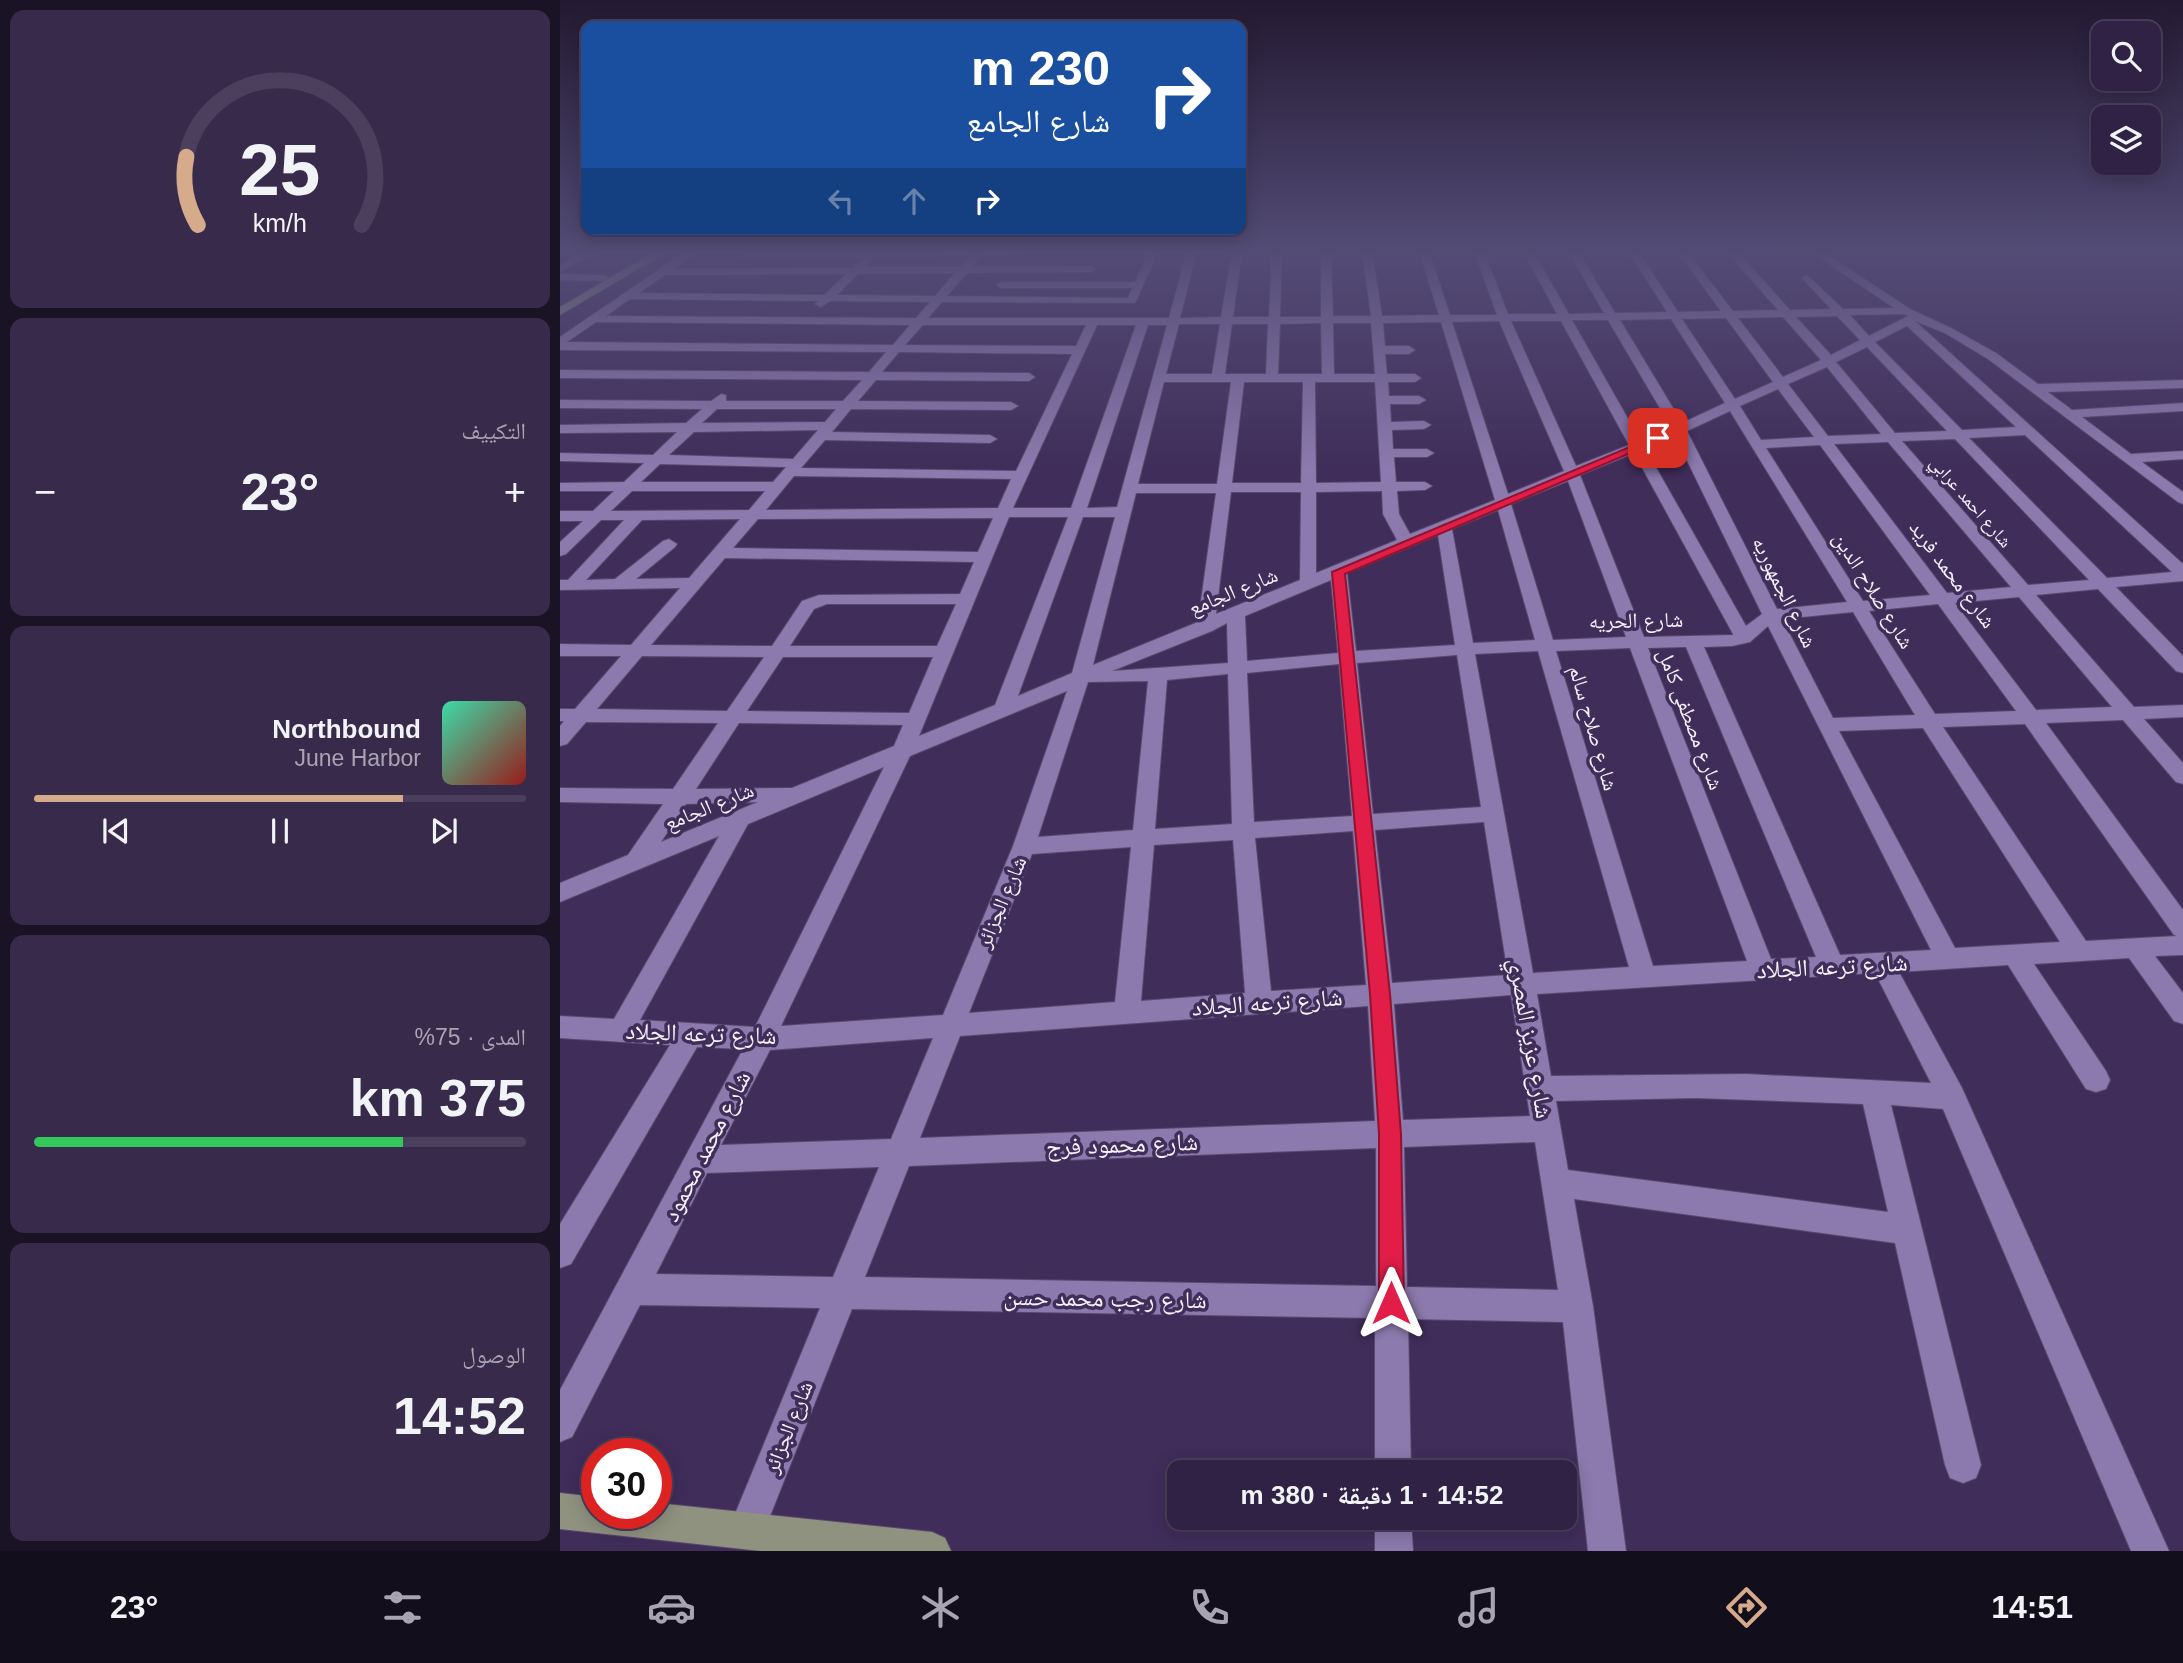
<!DOCTYPE html>
<html lang="ar">
<head>
<meta charset="utf-8">
<style>
  :root { --surface:#302244; --page:#382a4b; --text:#f1f3f6; --muted:#a8a4b2; --line:#4b3f5d; --accent:#d6ab8b }
  body { margin:0; font-family:Arial,"Noto Naskh Arabic",sans-serif; background:var(--page); color:var(--text); direction:rtl; height:100vh; display:flex; flex-direction:column; font-size:26px; white-space:nowrap }
  * { box-sizing:border-box; margin:0 }
  p { font-size:23px; color:var(--muted) }
  .icon { flex:none; width:38px; height:38px; fill:none; stroke:currentColor; stroke-width:2; stroke-linecap:round; stroke-linejoin:round }
  .map { position:relative; flex:1; overflow:hidden; direction:ltr }
  .side { display:flex; flex-direction:column; gap:10px; padding:10px; background:#1a1325; width:560px }
  .side>* { flex:none }
  .banner { position:absolute; left:21px; top:21px; width:665px; height:214px; border-radius:14px; box-shadow:0 4px 18px #0003,0 0 0 2px var(--line); direction:rtl; background:#1a4fa0; color:#fff; overflow:hidden }
  .buttons { position:absolute; left:1531px; top:21px; display:grid; gap:14px }
  .buttons a { display:grid; place-items:center; width:70px; height:70px; border-radius:14px; background:var(--surface); box-shadow:0 4px 18px #0003,0 0 0 2px var(--line); font-size:35px }
  .speed { position:absolute; left:21px; top:1438px; display:flex; gap:14px; font-size:35px; font-weight:700; text-align:center }
  .speed>* { display:grid; place-content:center; width:91px; height:91px; border-radius:50%; background:var(--surface); box-shadow:0 4px 18px #0003,0 0 0 2px var(--line); line-height:1 }
  .speed .limit { border:10px solid #d22; background:#fff; color:#111 }
  .pin { position:absolute; display:grid; place-items:center; width:60px; height:60px; color:#fff; margin:-30px; border-radius:14px; box-shadow:0 4px 10px #0006 }
  .me { position:absolute; width:77px; margin:-38px; rotate:0deg; stroke-linejoin:round; filter:drop-shadow(0 0 5px #0008) }
  .turn { display:flex; align-items:center; gap:24px; height:147px; padding:0 21px; font-size:32px }
  .turn .icon { width:91px; height:91px; stroke-width:2.5 }
  .turn b { display:block; font-size:49px; line-height:60px }
  .lanes { display:flex; align-items:center; height:66px; padding:0 21px; background:#0003; justify-content:center; gap:35px; direction:ltr }
  .lanes .off { opacity:.35 }
  .big { font-size:52px; font-weight:800; line-height:1.1 }
  .side .card { flex:1; display:flex; flex-direction:column; justify-content:center; gap:10px; min-width:0; padding:0 24px; border-radius:14px; background:var(--page) }
  .side .dial { align-items:center; gap:0 }
  .dial svg { height:182px; overflow:visible; fill:none; stroke:var(--line); stroke-width:7; stroke-linecap:round; text-anchor:middle }
  .dial text { fill:var(--text); stroke:none }
  .song { display:flex; align-items:center; gap:21px }
  .cover { width:84px; height:84px; border-radius:10px; background:linear-gradient(135deg,hsl(160 70% 55%),hsl(0 70% 35%)) }
  .played { height:7px; border-radius:4px; background:linear-gradient(90deg,var(--accent) 75%,var(--line) 75%) }
  .keys { display:flex; justify-content:space-around; direction:ltr }
  .heat { display:flex; justify-content:space-between; align-items:center; font-size:38px; direction:ltr }
  .charge { height:10px; border-radius:5px; background:linear-gradient(90deg,#34c759 75%,var(--line) 0) }
  .trip { position:absolute; left:607px; top:1460px; width:410px; height:70px; border-radius:14px; background:var(--surface); box-shadow:0 4px 18px #0003,0 0 0 2px var(--line); font-weight:800; line-height:70px; text-align:center; direction:rtl }
  .menu { display:flex; height:112px; justify-content:space-around; align-items:center; background:#130e1b; color:var(--muted) }
  .menu .icon { width:49px; height:49px }
  .menu .selected { color:var(--accent) }
  .menu b { font-size:32px; color:var(--text) }
  main { display:flex; flex:1; min-height:0 }
  .map>svg:first-child { display:block }
  .lines { fill:none; stroke-linecap:round; stroke-linejoin:round }
  .minor-casing { stroke:#58496d; stroke-width:2 }
  .major-casing { stroke:#58496d; stroke-width:2 }
  .minor { fill:#8c79ad; fill-rule:evenodd }
  .major { fill:#909280; fill-rule:evenodd }
  .route { fill:#e11d48; stroke:#92132f; stroke-width:2 }
  .labels { text-anchor:middle; dominant-baseline:central; stroke-width:7; stroke-linejoin:round; paint-order:stroke }
  .far-street-label { font-size:18px; fill:#f5f2fd; stroke:#402d5a }
  .street-label { font-size:21px; fill:#f5f2fd; stroke:#402d5a }
  .near-street-label { font-size:24px; fill:#f5f2fd; stroke:#402d5a }
</style>
</head>
<body>
<main>
<div class="map">
<svg width="1623" height="1551" viewBox="0 0 1623 1551">
  <rect width="100%" height="100%" fill="#402d5a"/>
  <g class="lines">
    <g class="minor-casing">
      <g id="minor">
        <polygon points="23,251 36,251 0,272 0,265"/>
        <path d="M126,251H138L114,269L293,268L303,258L185,259L184,257L189,254L472,251L467,254L422,255L412,267L531,266L536,269L531,272L407,273L387,296L568,298L572,288H441L436,285L441,282H575L589,251H599L575,303L382,302L368,318H609L627,251H637L620,318L661,317L672,251H682L673,317H709L712,251H722L720,317H761V251H771L773,316H811L802,251H812L822,316L879,315L859,251H869L890,315H937L914,251H924L948,314H997L963,251H973L1009,314L1044,313L1008,251H1018L1055,313L1107,312L1068,251H1078L1118,312L1161,311L1117,251H1127L1173,311L1218,310L1166,251H1177L1230,310L1271,309L1242,278L1247,275L1283,309L1334,308L1250,251H1262L1350,309L1393,329L1436,353L1478,384L1623,380V388L1488,392L1512,410L1623,403V411L1522,417L1571,454L1623,451V459L1582,462L1623,492V504L1618,502L1428,359L1385,333L1355,321L1623,564V581L1556,587L1623,656V673L1616,671L1538,589L1476,595L1574,707L1623,705V717L1584,719L1623,763V784L1616,782L1563,720L1486,723L1623,910V955L1595,956L1623,993V1024L1614,1021L1569,958L1474,964L1546,1071L1550,1080L1546,1089L1536,1092L1526,1089L1448,965L1339,972L1402,1088L1609,1551H1571L1383,1109L1331,1105L1421,1465L1416,1478L1403,1483L1390,1478L1385,1465L1335,1243L1014,1199L1033,1306L1066,1551H1028L1003,1322L848,1319L851,1472H815V1318L292,1309L199,1544L186,1549L173,1544L168,1531L260,1308L80,1305L12,1437L0,1442V1390L183,1049L137,1047L11,1264L0,1268V1224L110,1045L0,1038V1016L54,1019L159,836L0,902V883L68,855L103,804L0,802V788L113,789L158,723L26,722L7,744L0,746V726L4,721H0V709H15L61,656H0V644L71,645L120,588L0,590V580H8L64,520H41L6,554L0,556V542L23,521H0V511H33L54,491H0V483L64,482L84,463L0,461V453L93,455L117,432L0,433V425L126,423L142,409L0,408V400L151,401L161,394L166,395V401H283L302,380L0,378V370L309,372L326,352L0,350V337ZM411,255L401,267H305L315,257ZM395,273L375,296L277,295L298,274ZM286,274L264,295L79,293L105,275ZM70,299L258,301L255,304L261,307L270,301L370,302L356,318L46,316ZM1344,314L1348,316L1309,336L1290,315ZM1277,316L1300,340L1271,355L1236,317ZM1223,317L1261,360L1223,377L1178,318ZM1166,318L1213,382L1175,399L1122,319ZM1111,319L1165,403L1122,423L1060,320ZM1012,320H1048L1111,427L1080,440ZM939,321L1004,471L948,494L892,322ZM951,321H1001L1069,445L1016,466ZM36,322L350,325L333,345L7,342ZM881,322L935,500L850,534L839,514L837,491L865,490L872,486L865,482H836L834,457H867L874,453L867,449H833L832,430L864,429L871,425L864,421L831,422L830,404H859L866,400L859,396H829L828,382H855L861,378L855,374H827L825,354H849L855,350L849,346H825L823,323ZM761,323L762,374H718L720,324ZM773,323H811L815,374H774ZM619,324H660L652,374H606ZM672,324H708L706,374H665ZM363,325H526L516,346L345,345ZM537,325H576L511,508H453ZM588,325H607L557,507L527,508ZM1347,326L1456,427L1402,430L1315,342ZM1307,347L1387,431L1335,433L1276,362ZM339,352L512,354L456,471L241,468L265,440L430,443L437,439L430,435L272,432L291,409L451,410L458,406L451,402L298,401L316,380L469,381L475,377L469,373L322,372ZM1267,367L1321,434L1268,436L1228,384ZM604,382H671L657,484H578ZM684,382H743L741,483H672ZM755,382H815L821,482L756,483ZM1218,389L1254,437L1201,440L1180,406ZM157,409H276L265,422L142,423ZM1170,411L1287,602L1217,609L1127,431ZM258,430L233,459L109,455L134,432ZM1465,435L1612,572L1547,578L1409,438ZM1115,436L1202,614L1186,626L1085,448ZM1395,439L1529,580L1468,585L1342,441ZM1328,442L1451,587L1387,593L1274,444ZM1260,445L1370,595L1303,601L1206,448ZM1074,453L1173,634V635L1084,637L1020,475ZM100,464L226,467L213,482H81ZM234,476L451,479L438,508L206,510ZM1008,481L1066,637L993,640L951,504ZM72,491H205L189,510L51,511ZM822,491L823,514L837,540L756,573V492ZM671,492H741L740,580L656,614ZM576,493H656L638,622L533,665ZM938,510L975,640L913,643L892,529ZM449,517H508L435,705L359,736ZM523,517H555L512,673L458,696ZM433,518L418,552L173,548L198,519ZM180,519L129,578L76,579L115,547L117,544L109,539L103,541L55,579L26,580L82,520ZM878,535L895,645L796,651L787,573ZM165,558L414,562L400,594L259,595L242,601L212,646L91,645ZM771,580L778,653L687,661L685,616ZM1459,597L1552,707L1476,710L1395,603ZM267,604H396L377,646H230L254,609ZM1378,604L1456,711L1375,714L1309,611ZM1293,612L1355,715L1273,718L1222,619ZM667,623L668,663L552,671L652,631ZM1208,626L1371,950L1280,955L1144,647L1172,646L1190,642ZM1124,647H1126L1256,957L1211,959L1088,648ZM1070,648L1187,961L1093,966L996,651ZM978,651L1069,967L973,973L915,654ZM897,655L921,807L813,814L797,663ZM82,656L204,657L167,711L37,709ZM223,657H373L349,713L187,711ZM779,664L792,816L694,822L687,673ZM668,674L672,824L595,829L607,680ZM588,681L573,830L478,837L528,682ZM507,691L453,846L383,1015L221,1026L350,756ZM179,723L343,725L334,746L232,788L136,789ZM1465,724L1614,935L1617,936L1526,941L1383,727ZM1363,728L1500,942L1395,948L1279,731ZM324,767L195,1027L80,1020L188,824ZM198,802L101,842L126,804ZM924,822L948,975L832,983L815,830ZM793,831L806,985L711,991L695,838ZM673,840L685,993L581,1001L594,845ZM571,847L555,1002L409,1013L472,854ZM1315,973L1371,1083L1186,1074L991,1076L977,994ZM951,995L970,1116L843,1120L834,1004ZM808,1006L815,1121L360,1138L400,1036ZM373,1038L331,1139L161,1145L210,1050ZM1135,1098L1303,1104L1328,1212L1008,1170L996,1101ZM975,1142L998,1290L847,1287L844,1147ZM816,1148V1286L305,1277L349,1166ZM319,1167L273,1277L96,1274L147,1173Z"/>
        <polygon points="0,274 44,275 49,278 44,281 0,280"/>
        <polygon points="815,1517 851,1517 853,1551 815,1551"/>
      </g>
    </g>
    <g class="major-casing">
      <g id="major">
        <polygon points="96,251 109,251 0,315 0,307"/>
        <polygon points="0,1493 37,1497 37,1514 96,1514 96,1503 372,1532 385,1538 391,1551 201,1551 0,1529"/>
      </g>
    </g>
    <use href="#minor" class="minor"/>
    <use href="#major" class="major"/>
  </g>
  <linearGradient id="sky" x2="0" y2="1"><stop stop-color="#231932"/><stop offset="0.54" stop-color="#534c76"/><stop offset="1" stop-color="#534c76" stop-opacity="0"/></linearGradient>
  <rect width="1623" height="468" fill="url(#sky)"/>
  <polygon class="route" points="1098,435 1103,438 1101,440 785,574 830,994 841,1134 844,1303 840,1311 831,1315 823,1311 819,1303 819,1134 810,994 772,572"/>
  <g class="labels">
    <g class="far-street-label">
      <text transform="translate(1411 502) rotate(49)">شارع احمد عرابي</text>
    </g>
    <g class="street-label">
      <text transform="translate(1393 574) rotate(53)">شارع محمد فريد</text>
      <text transform="translate(1314 590) rotate(58)">شارع صلاح الدين</text>
      <text transform="translate(673 591) rotate(-22)">شارع الجامع</text>
      <text transform="translate(1225 592) rotate(64)">شارع الجمهوريه</text>
      <text transform="translate(1076 620) rotate(-1)">شارع الحريه</text>
      <text transform="translate(1131 719) rotate(69)">شارع مصطفى كامل</text>
      <text transform="translate(1034 728) rotate(74)">شارع صلاح سالم</text>
      <text transform="translate(149 806) rotate(-22)">شارع الجامع</text>
      <text transform="translate(441 902) rotate(-67)">شارع الجزائر</text>
      <text transform="translate(228 1427) rotate(-68)">شارع الجزائر</text>
    </g>
    <g class="near-street-label">
      <text transform="translate(1272 966) rotate(-3)">شارع ترعه الجلاد</text>
      <text transform="translate(707 1002) rotate(-4)">شارع ترعه الجلاد</text>
      <text transform="translate(141 1033) rotate(2)">شارع ترعه الجلاد</text>
      <text transform="translate(971 1038) rotate(80)">شارع عزيز المصري</text>
      <text transform="translate(562 1144) rotate(-2)">شارع محمود فرج</text>
      <text transform="translate(146 1146) rotate(-63)">شارع محمد محمود</text>
      <text transform="translate(545 1298) rotate(1)">شارع رجب محمد حسن</text>
    </g>
  </g>
</svg>
<div class="buttons">
<a><svg class="icon" aria-label="search" viewBox="0 0 24 24"><circle cx="10" cy="10" r="6"/><path d="M15 15l6 6"/></svg></a>
<a><svg class="icon" aria-label="layers" viewBox="0 0 24 24"><path d="M12 4l9 5-9 5-9-5zM3 14l9 5 9-5"/></svg></a>
</div>
<div class="speed"><div class="limit">30</div></div>
<div class="pin" style="left:1098px;top:438px;background:#d93025"><svg class="icon" aria-label="arrive" viewBox="0 0 24 24"><path d="M6 21V4h12l-3 4 3 4H6"/></svg></div>
<svg class="me" style="left:831px;top:1303px" viewBox="-20 -20 40 40"><path d="M0-17L14 15 0 8-14 15z" fill="#e11d48" stroke="#fff" stroke-width="4"/></svg>
<div class="trip">14:52 · 1 دقيقة · 380 m</div>
<div class="banner">
<div class="turn"><svg class="icon" aria-label="right" viewBox="0 0 24 24"><path d="M7 20v-9h11M14 6l5 5-5 5"/></svg><div><b>230 m</b>شارع الجامع</div></div>
<div class="lanes"><svg class="icon off" aria-label="left" viewBox="0 0 24 24"><path d="M17 20v-9H6M10 6l-5 5 5 5"/></svg><svg class="icon off" aria-label="ahead" viewBox="0 0 24 24"><path d="M12 20V5M6 11l6-6 6 6"/></svg><svg class="icon" aria-label="right" viewBox="0 0 24 24"><path d="M7 20v-9h11M14 6l5 5-5 5"/></svg></div>
</div>
</div>
<section class="side">
<div class="card dial"><svg viewBox="0 0 100 80">
<path d="M14 69A42 42 0 1 1 86 69"/>
<path d="M14 69A42 42 0 0 1 9 39" stroke="#d6ab8b"/>
<text x="50" y="56" font-size="32" font-weight="700">25</text>
<text x="50" y="72" font-size="11">km/h</text>
</svg></div>
<div class="card"><p>التكييف</p>
<div class="heat"><a>−</a><b class="big">23°</b><a>+</a></div>
</div>
<div class="card">
<div class="song"><i class="cover"></i><div><b>Northbound</b><p>June Harbor</p></div></div>
<div class="played"></div>
<div class="keys"><svg class="icon" aria-label="previous" viewBox="0 0 24 24"><path d="M18 5L8 12l10 7zM5 5v14"/></svg><svg class="icon" aria-label="pause" viewBox="0 0 24 24"><path d="M8 5v14M16 5v14"/></svg><svg class="icon" aria-label="next" viewBox="0 0 24 24"><path d="M6 5l10 7-10 7zM19 5v14"/></svg></div>
</div>
<div class="card"><p>المدى · 75%</p><b class="big">375 km</b><div class="charge"></div></div>
<div class="card"><p>الوصول</p><b class="big">14:52</b></div>
</section>
</main>
<nav class="menu">
<b>14:51</b>
<svg class="icon selected" aria-label="directions" viewBox="0 0 24 24"><path d="M12 3l9 9-9 9-9-9zM9 14v-3h6M13 9l2 2-2 2"/></svg>
<svg class="icon" aria-label="music" viewBox="0 0 24 24"><path d="M9 18V5l10-2v13"/><circle cx="6" cy="18" r="3"/><circle cx="16" cy="16" r="3"/></svg>
<svg class="icon" aria-label="phone" viewBox="0 0 24 24"><path d="M5 4h4l2 5-3 2q2 4 5 5l2-3 5 2v4C11 20 4 13 5 4z"/></svg>
<svg class="icon" aria-label="climate" viewBox="0 0 24 24"><path d="M12 3v18M4 7l16 10M4 17L20 7"/></svg>
<svg class="icon" aria-label="car" viewBox="0 0 24 24"><path d="M5 17H2v-5l4-1 3-4h7l3 4 3 1v5h-3M9 17h6M6 11h13"/><circle cx="7" cy="17" r="2"/><circle cx="17" cy="17" r="2"/></svg>
<svg class="icon" aria-label="filters" viewBox="0 0 24 24"><path d="M4 7h16M4 17h16"/><circle cx="9" cy="7" r="2"/><circle cx="15" cy="17" r="2"/></svg>
<b>23°</b>
</nav>
</body>
</html>
